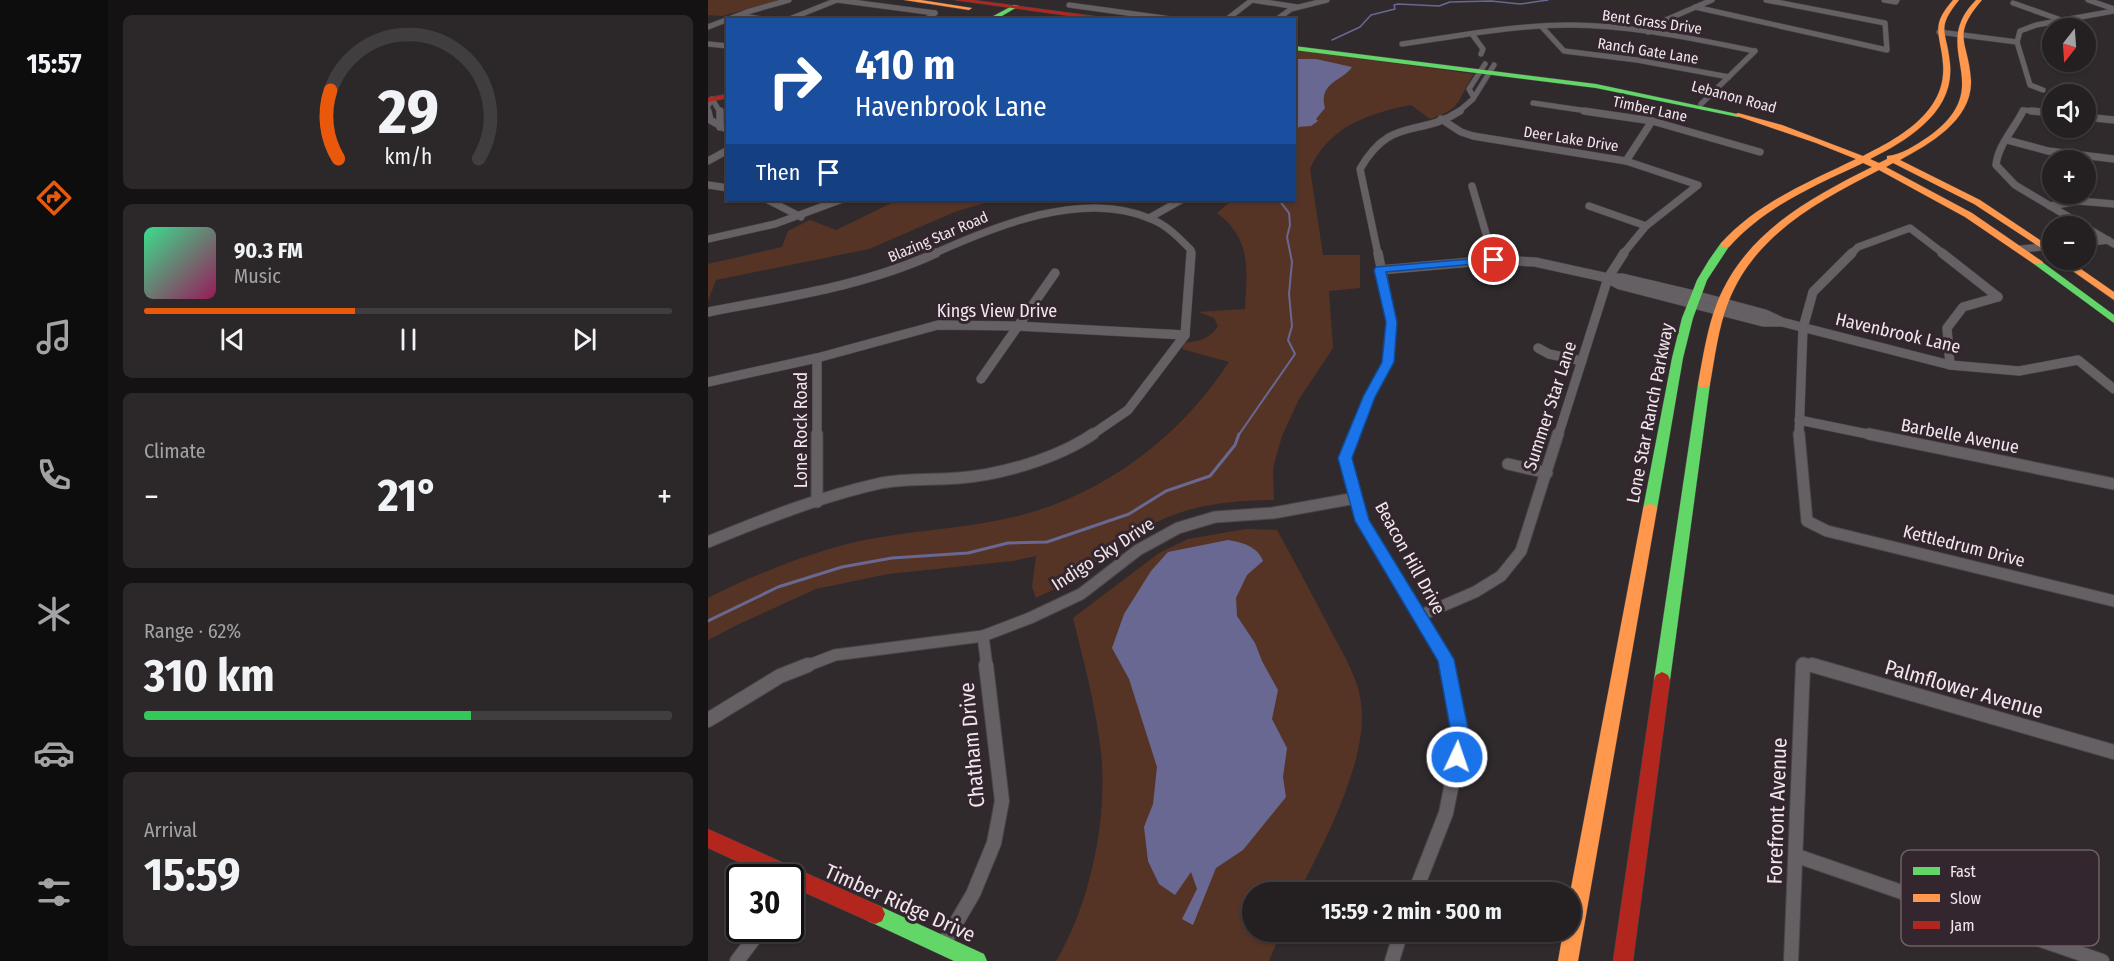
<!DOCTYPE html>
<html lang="en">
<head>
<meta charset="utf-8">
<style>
  :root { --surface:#242022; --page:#2c282a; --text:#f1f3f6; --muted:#a3a3a5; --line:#413e40; --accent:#ea580c }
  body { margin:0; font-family:"Fira Sans Condensed",sans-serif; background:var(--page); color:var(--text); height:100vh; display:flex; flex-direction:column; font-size:22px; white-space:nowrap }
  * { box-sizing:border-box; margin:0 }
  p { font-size:20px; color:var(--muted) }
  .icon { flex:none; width:33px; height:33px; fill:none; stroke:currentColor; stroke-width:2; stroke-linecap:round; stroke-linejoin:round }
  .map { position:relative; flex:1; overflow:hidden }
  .panel { display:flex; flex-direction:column; gap:15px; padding:15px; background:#141213; width:600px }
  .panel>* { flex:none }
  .banner { position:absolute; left:18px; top:18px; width:570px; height:183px; border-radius:0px; box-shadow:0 2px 4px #0004,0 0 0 2px var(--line); background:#1a4fa0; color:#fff; overflow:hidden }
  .needle { width:39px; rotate:197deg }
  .tools { position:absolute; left:1334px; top:18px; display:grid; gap:12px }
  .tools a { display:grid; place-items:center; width:54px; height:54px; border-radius:50%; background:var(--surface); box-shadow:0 2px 4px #0004,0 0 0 2px var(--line); font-size:30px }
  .speed { position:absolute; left:18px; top:864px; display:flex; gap:12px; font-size:30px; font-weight:700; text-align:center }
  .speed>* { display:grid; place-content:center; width:78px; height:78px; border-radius:50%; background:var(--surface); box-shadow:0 2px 4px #0004,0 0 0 2px var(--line); line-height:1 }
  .speed .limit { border:3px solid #111; border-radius:9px; background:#fff; color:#111 }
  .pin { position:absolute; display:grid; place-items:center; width:51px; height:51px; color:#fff; margin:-26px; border:3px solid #fff; border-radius:50%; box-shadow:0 2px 6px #0007 }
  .me { position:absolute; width:66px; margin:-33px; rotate:3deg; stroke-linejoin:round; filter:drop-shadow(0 0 4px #0008) }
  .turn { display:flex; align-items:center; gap:21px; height:126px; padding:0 30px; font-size:27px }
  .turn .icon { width:78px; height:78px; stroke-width:2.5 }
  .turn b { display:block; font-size:42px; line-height:51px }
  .then { display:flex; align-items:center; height:57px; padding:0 30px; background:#0003; gap:12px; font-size:22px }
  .big { font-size:45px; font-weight:700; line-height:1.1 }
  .panel .widget { flex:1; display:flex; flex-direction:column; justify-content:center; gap:9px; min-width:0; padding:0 21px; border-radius:9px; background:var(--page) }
  .panel .dial { align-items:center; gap:0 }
  .dial svg { height:156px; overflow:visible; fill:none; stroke:var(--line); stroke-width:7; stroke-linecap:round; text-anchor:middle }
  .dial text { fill:var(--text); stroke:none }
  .song { display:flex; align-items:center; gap:18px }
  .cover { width:72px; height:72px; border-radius:9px; background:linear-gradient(135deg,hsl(150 70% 55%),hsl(330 70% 35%)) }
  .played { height:6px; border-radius:3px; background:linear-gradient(90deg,var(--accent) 40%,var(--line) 40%) }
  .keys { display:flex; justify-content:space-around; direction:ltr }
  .heat { display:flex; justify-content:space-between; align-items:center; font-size:33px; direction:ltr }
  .charge { height:9px; border-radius:4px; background:linear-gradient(90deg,#34c759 62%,var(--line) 0) }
  .trip { position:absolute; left:534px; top:882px; width:339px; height:60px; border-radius:30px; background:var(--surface); box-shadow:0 2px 4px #0004,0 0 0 2px var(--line); font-weight:700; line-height:60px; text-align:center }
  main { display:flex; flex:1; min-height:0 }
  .tabs { display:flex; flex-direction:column; width:108px; justify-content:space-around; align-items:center; background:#0e0d0e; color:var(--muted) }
  .tabs .icon { width:42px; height:42px }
  .tabs .active { color:var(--accent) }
  .tabs b { font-size:27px; color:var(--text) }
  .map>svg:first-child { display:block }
  .green { fill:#563425 }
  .water { fill:#686893 }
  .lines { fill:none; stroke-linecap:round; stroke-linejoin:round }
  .stream-far2 { stroke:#686893; stroke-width:1.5 }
  .stream-far1 { stroke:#686893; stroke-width:2 }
  .stream { stroke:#686893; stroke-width:3 }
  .street-far4-casing { stroke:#4b4549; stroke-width:6 }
  .street-far3-casing { stroke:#4b4549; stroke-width:8 }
  .street-far2-casing { stroke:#4b4549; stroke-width:10 }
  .street-far1-casing { stroke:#4b4549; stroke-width:13 }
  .street-casing { stroke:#4b4549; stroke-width:16 }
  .fast-casing { stroke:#4b4549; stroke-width:1 }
  .slow-casing { stroke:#4b4549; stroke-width:1 }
  .jam-casing { stroke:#4b4549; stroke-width:1 }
  .street-far4 { stroke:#656063; stroke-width:5 }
  .street-far3 { stroke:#656063; stroke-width:7 }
  .street-far2 { stroke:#656063; stroke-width:9 }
  .street-far1 { stroke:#656063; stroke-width:11 }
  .street { stroke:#656063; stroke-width:14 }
  .fast { fill:#63d668; fill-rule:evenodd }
  .slow { fill:#ff974d; fill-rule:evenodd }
  .jam { fill:#b3261e; fill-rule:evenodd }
  .route { fill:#1a73e8; stroke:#114b97; stroke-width:1.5 }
  .labels { text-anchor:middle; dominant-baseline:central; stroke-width:6; stroke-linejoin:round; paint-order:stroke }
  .far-street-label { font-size:15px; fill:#f0e7ec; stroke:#34262e }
  .street-label { font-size:18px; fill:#f0e7ec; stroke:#34262e }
  .near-street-label { font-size:21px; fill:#f0e7ec; stroke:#34262e }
  .key { fill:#34262e; stroke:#6c6067; stroke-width:1.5 }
  .key-label { font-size:16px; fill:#f0e7ec }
</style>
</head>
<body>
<main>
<nav class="tabs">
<b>15:57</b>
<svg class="icon active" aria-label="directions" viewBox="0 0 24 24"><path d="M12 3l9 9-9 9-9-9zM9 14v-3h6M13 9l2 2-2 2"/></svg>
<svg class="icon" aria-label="music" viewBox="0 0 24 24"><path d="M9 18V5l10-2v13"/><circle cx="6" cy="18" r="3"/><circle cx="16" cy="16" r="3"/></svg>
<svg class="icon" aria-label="phone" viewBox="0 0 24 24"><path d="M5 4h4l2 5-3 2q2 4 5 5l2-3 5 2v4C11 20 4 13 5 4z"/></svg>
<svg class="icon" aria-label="climate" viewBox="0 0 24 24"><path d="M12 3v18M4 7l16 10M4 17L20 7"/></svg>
<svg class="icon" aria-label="car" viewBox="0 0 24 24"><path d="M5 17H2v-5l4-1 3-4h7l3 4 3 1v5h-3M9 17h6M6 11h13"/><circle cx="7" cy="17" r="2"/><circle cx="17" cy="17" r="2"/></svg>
<svg class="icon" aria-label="filters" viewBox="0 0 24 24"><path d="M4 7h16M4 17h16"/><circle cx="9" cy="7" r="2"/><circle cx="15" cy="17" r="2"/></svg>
</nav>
<section class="panel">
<div class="widget dial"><svg viewBox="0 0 100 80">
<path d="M14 69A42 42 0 1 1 86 69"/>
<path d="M14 69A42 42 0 0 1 10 34" stroke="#ea580c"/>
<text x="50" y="56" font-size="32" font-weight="700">29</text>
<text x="50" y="72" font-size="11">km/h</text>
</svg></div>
<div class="widget">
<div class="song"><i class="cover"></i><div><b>90.3 FM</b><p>Music</p></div></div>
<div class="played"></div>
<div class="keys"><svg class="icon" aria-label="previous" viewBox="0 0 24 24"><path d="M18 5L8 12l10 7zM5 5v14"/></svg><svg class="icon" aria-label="pause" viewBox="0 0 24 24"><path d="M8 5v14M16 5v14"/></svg><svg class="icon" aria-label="next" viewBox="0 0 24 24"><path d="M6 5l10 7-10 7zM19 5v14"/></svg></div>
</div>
<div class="widget"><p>Climate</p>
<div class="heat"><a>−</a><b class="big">21°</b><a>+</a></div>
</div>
<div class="widget"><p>Range · 62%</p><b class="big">310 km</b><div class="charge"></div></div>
<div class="widget"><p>Arrival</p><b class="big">15:59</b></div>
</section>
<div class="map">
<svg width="1406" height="961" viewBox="0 0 1406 961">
  <rect width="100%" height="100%" fill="#302a2d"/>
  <g class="green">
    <polygon points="0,0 72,0 14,16 0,15"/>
    <path d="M587,50L766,74C749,99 755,109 722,119L703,105C661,113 620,127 602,169L615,255H652V288L621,291L625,348L591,399L574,436L565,468L566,500C507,501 467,507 417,540C397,552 381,569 361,581C351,588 339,592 328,598L324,587L328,556L305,561L180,574L108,589L31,624L0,640V598C45,575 112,548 162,539C210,530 261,528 310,516C397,494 472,437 521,362L474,349L477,343C491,341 502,339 510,326L506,318L491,312L537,309C539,270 544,239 509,213L524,200H586Z"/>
    <polygon points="190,200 288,200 249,211 161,249 8,280 0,301 0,264 74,247 80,231 102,220 128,230"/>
    <path d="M538,529L569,530C587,562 604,595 621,627C633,651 650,676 653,703C661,759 616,842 591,892H544V932H573L561,961H348C382,905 400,819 393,753C388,707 376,662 365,618L451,553L480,539Z"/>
  </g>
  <g class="water">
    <path d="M586,59H608L644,67C635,81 610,82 617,108L608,119L610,121L603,126L587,127Z"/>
    <path d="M520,540C534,542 550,547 555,561L539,575L528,598L529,616L547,643L554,661L570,690L564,719L579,748L575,777L578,797L535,850L508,868L485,925L474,919L489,889L483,872L467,895L451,884L440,861L436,827L445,804L449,767L421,679L404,648L416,614L443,571L460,552Z"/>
  </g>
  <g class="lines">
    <polyline class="stream-far2" points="624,40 652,27 663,15 687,9 686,5 690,4 731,6 742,2 783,1 812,4 840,0"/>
    <g class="stream-far1">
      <polyline points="586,132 592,124"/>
      <polyline points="530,436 587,354 580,340 584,326 581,294 584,262 579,237 582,225 581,213 571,200"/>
    </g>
    <polyline class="stream" points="0,621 70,587 134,567 184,558 260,553 300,543 339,542 421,514 458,491 502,476 527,445 531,434"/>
    <g class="street-far4-casing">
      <g id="street-far4">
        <polyline points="1176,0 1188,2 1189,0"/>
        <polyline points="1380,0 1406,9"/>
        <polyline points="1305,3 1353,20"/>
        <polyline points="361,5 470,20"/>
        <polyline points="987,7 1179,50 1177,23 1058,0"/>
        <polyline points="33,16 62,20"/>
        <polyline points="79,20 129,0 227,13"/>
        <polyline points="217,20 227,13"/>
        <polyline points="518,20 544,0 589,7"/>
        <polyline points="568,20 583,9 619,0"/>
        <polyline points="0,27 39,12 81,0"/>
        <polyline points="834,27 856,51 929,60 1021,77"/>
        <polyline points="940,32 946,25 1004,0"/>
        <polyline points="1231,32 1309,42"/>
        <polyline points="764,34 775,49 773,54"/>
        <polyline points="0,44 20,46"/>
        <path d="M694,44C750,36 805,25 862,25C924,25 986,39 1047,51"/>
        <polyline points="1335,90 1322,85 1309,42 1312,31 1328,25 1406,11"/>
        <polyline points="765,96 761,89 777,64"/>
        <polyline points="825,103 886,112"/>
        <polyline points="993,104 1047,51"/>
        <polyline points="0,106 4,99 12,112"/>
        <polyline points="0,110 0,112"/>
        <polyline points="750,112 765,99 786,65"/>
        <polyline points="1314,112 1315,110 1337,112"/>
      </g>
    </g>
    <g class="street-far3-casing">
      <g id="street-far3">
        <polyline points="0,111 2,120 20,130"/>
        <polyline points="12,111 12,127"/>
        <polyline points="876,111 944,121 1052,152"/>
        <path d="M1315,111C1306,129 1290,145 1288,165L1307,185L1406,244"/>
        <polyline points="1323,111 1344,113"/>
        <polyline points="1377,117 1406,120"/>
        <polyline points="733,119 753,132 765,136 918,161 990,185 938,226 915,254"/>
        <polyline points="1299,140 1340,151 1406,159"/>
        <polyline points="0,161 20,150"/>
        <polyline points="918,161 944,121"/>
        <polyline points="0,185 20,188"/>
        <polyline points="764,186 784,254"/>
        <polyline points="60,200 93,217"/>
        <polyline points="881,206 938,226"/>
        <polyline points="1342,206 1371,201 1406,204"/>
        <polyline points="443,217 473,200"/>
        <polyline points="0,239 67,224 132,200"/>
        <polyline points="1377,243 1400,240"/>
        <polyline points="1313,249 1344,246"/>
        <path d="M225,254C287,226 376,189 443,219C459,225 471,238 483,250V254"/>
        <path d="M670,254L652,169C683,115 711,138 752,111"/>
        <polyline points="1143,254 1150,247 1202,228 1236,254"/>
      </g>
    </g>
    <g class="street-far2-casing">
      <g id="street-far2">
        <polyline points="784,253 786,260"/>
        <polyline points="1234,253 1290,297"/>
        <polyline points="672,270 786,260 827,262 900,278 914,278 986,295 1057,314 1074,322 1242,365 1311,371 1370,360 1406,389"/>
        <polyline points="902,280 912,285 1055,322 1072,322"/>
        <path d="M0,312C77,297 157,286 228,253"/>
        <polyline points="477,335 483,253"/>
        <polyline points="830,348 841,354 874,361"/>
        <polyline points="109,358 109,436"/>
        <polyline points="1242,365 1239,328 1255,307 1290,297"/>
        <polyline points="273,379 347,273"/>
        <polyline points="0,382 109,358 230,325 308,326 477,335"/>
        <polyline points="1091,420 1169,436"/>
        <polyline points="382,436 420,410 477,335"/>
        <polyline points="646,436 661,397 680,362 684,322 670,253"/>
        <polyline points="850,436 900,278 916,253"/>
        <polyline points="1091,436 1095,328 1105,292 1144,253"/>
      </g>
    </g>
    <g class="street-far1-casing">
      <g id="street-far1">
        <polyline points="109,434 109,502"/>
        <polyline points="646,434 637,458 654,521 737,659 739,667"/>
        <polyline points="1091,434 1099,521 1119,531 1406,601"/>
        <polyline points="1161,434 1406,484"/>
        <polyline points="800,464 839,473"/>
        <path d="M0,542C56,519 114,496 173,483C198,478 226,480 251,478C293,475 350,458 385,434"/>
        <polyline points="711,616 767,592 793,576 813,551 850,434"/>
        <polyline points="275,636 279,667"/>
        <polyline points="96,667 127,655 275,636 322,618 373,594 430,550 470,528 507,517 565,513 648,498"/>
        <polyline points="1095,667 1095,663 1109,667"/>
      </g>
    </g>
    <g class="street-casing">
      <g id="street">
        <polyline points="1104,665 1406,752"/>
        <polyline points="0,720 72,676 100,665"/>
        <polyline points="1089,856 1394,961"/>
        <polyline points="82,892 92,881"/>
        <polyline points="707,892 738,813 753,738 738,665"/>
        <polyline points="235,945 265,894 286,843 294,801 278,665"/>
        <polyline points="29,961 54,928"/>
        <polyline points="684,961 693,932"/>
        <polyline points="1083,961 1095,665"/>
      </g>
    </g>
    <g class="fast-casing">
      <g id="fast">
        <polygon points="306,5 311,6 287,20 278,20"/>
        <polygon points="586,46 888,84 1034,115 1030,117 888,88 586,50"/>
        <polygon points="1017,242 1022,245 999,280 985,318 975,358 949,509 947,513 937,513 935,509 964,358 974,318 989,280 1001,260 1013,243"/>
        <polygon points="1330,259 1406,315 1406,323 1326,264 1325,262"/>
        <polygon points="996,380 1002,384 962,680 960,685 954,688 948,685 946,680 990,384"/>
        <polygon points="167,904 276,954 279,961 246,961 160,921 157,914 160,907"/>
      </g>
    </g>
    <g class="slow-casing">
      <g id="slow">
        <polygon points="196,0 213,0 264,8 261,10"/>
        <path d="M1245,0H1251C1227,30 1239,30 1242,64C1247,112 1199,141 1162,159L1171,163L1179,159V156C1193,155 1208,145 1220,137C1293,85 1218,50 1268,0H1274C1242,37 1261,41 1263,81C1264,120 1222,144 1192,160L1272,200L1344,248V255L1266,204L1185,163L1178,167L1264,213L1335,262L1334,264H1326L1257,217L1171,170C1109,202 1046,235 1020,303C1010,329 1007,357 1002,384L1000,387H992L990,384C995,357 999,329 1009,303C1037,233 1100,199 1164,167L1155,163C1106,186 1058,206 1021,247H1013V243C1051,202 1099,183 1148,159L1108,143L1026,115L1030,113L1074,125L1155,156C1191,138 1239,112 1235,64C1233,34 1221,27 1245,0Z"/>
        <polygon points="1349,260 1360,260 1406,292 1406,300"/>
        <polygon points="942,504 947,505 949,509 870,961 850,961 855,932 862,932 862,893 935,509 937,505"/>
      </g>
    </g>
    <g class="jam-casing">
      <g id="jam">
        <polygon points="247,0 265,0 415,20 392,20"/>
        <polygon points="20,94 20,98 0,102 0,98"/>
        <polygon points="954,672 960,675 962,680 925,961 905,961 946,680 948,675"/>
        <polygon points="0,829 174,907 177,914 174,921 167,924 160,921 82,886 82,878 65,878 0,848"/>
      </g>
    </g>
    <use href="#street-far4" class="street-far4"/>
    <use href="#street-far3" class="street-far3"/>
    <use href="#street-far2" class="street-far2"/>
    <use href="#street-far1" class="street-far1"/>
    <use href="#street" class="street"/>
    <use href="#fast" class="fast"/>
    <use href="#slow" class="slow"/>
    <use href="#jam" class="jam"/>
  </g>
  <polygon class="route" points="786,257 791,260 790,262 678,272 689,322 686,362 667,397 644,458 661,520 746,659 762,738 755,763 749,766 743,763 740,757 744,738 730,661 647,521 630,458 655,397 674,362 678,322 666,270 668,267"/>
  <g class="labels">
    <g class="far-street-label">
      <text transform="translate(944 22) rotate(8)">Bent Grass Drive</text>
      <text transform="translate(940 51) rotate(9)">Ranch Gate Lane</text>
      <text transform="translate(1026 97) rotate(15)">Lebanon Road</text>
      <text transform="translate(942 109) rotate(12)">Timber Lane</text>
      <text transform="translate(863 139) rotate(9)">Deer Lake Drive</text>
      <text transform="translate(230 237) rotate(-23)">Blazing Star Road</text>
    </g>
    <g class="street-label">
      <text x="289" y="311">Kings View Drive</text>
      <text transform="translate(1190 333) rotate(13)">Havenbrook Lane</text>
      <text transform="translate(842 406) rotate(-72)">Summer Star Lane</text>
      <text transform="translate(942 413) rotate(-79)">Lone Star Ranch Parkway</text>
      <text transform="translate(93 430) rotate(-90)">Lone Rock Road</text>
      <text transform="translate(1252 436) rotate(11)">Barbelle Avenue</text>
      <text transform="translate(1256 546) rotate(14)">Kettledrum Drive</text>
      <text transform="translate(395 554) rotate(-33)">Indigo Sky Drive</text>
      <text transform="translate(702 558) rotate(61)">Beacon Hill Drive</text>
    </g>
    <g class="near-street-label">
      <text transform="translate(1256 689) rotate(16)">Palmflower Avenue</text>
      <text transform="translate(264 745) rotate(-95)">Chatham Drive</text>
      <text transform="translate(1069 811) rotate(-88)">Forefront Avenue</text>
      <text transform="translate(192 903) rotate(24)">Timber Ridge Drive</text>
    </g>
  </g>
  <rect x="1193" y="850" width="198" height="96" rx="9" class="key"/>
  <rect x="1205" y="867" width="27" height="8" fill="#63d668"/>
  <rect x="1205" y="894" width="27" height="8" fill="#ff974d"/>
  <rect x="1205" y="921" width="27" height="8" fill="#b3261e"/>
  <g class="key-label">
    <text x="1242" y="877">Fast</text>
    <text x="1242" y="904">Slow</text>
    <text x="1242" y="931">Jam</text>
  </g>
</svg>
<div class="tools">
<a><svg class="needle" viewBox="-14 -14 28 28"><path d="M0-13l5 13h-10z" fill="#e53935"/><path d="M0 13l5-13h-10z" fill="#a3a3a5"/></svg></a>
<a><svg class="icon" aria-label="sound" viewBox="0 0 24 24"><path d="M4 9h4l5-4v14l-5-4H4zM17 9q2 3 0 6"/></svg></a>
<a>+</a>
<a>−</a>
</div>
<div class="speed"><div class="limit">30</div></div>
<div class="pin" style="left:786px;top:260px;background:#d93025"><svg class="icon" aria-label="arrive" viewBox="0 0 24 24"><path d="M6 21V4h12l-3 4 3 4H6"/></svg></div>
<svg class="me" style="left:749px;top:757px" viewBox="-20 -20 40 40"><circle r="17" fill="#1a73e8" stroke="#fff" stroke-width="3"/><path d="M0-11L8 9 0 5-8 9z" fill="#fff"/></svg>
<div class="trip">15:59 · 2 min · 500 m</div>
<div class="banner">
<div class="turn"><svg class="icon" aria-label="right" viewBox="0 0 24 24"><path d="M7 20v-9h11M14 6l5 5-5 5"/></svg><div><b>410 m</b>Havenbrook Lane</div></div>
<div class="then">Then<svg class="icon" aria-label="arrive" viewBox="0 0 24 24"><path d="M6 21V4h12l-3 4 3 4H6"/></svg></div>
</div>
</div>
</main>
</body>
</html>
